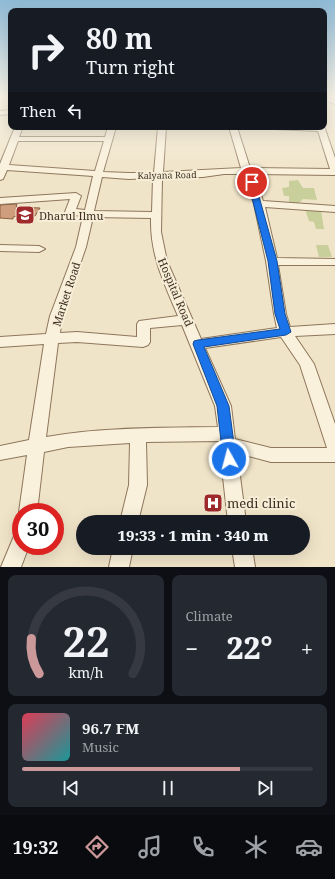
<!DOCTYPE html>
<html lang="en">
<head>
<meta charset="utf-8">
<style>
  :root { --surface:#171b24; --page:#242831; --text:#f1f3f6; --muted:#9ea1a6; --line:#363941; --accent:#cc999b }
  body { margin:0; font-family:"Noto Serif",serif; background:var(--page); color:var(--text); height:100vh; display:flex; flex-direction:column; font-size:15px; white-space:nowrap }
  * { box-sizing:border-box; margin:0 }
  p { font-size:13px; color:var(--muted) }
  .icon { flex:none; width:22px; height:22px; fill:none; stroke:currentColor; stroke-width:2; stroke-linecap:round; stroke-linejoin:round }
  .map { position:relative; height:567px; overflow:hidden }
  .side { display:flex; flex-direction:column; gap:8px; padding:8px; background:#0d0f14; flex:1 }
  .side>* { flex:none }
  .top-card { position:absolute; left:8px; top:8px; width:319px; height:122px; border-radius:8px; box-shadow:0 4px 16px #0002; background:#171b24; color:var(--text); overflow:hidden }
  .speed { position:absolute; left:12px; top:503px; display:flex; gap:8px; font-size:20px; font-weight:700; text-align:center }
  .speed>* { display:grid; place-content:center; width:52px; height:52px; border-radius:50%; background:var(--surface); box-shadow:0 4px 16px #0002; line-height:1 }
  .speed .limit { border:6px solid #d22; background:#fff; color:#111 }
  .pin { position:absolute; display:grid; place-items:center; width:34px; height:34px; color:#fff; margin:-17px; border:2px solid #fff; border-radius:50%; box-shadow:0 1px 4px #0007 }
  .me { position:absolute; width:44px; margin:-22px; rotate:353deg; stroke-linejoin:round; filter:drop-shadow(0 0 3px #0008) }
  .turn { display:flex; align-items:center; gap:14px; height:84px; padding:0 12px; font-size:18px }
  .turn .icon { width:52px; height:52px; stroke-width:2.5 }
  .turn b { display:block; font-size:28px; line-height:34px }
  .then { display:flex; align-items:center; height:38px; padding:0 12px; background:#0003; gap:8px; font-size:15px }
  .big { font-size:30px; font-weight:800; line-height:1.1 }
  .side .tile { flex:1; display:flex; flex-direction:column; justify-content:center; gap:6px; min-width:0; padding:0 14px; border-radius:8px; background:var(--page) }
  .side .dial { align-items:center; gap:0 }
  .dial svg { height:104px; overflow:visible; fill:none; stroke:var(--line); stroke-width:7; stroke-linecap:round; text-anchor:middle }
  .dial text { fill:var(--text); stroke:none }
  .song { display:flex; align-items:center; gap:12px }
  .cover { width:48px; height:48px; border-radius:6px; background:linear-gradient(135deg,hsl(350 70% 55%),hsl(180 70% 35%)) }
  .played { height:4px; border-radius:2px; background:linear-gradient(90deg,var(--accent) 75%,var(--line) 75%) }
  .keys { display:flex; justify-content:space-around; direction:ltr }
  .heat { display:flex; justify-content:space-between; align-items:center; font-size:22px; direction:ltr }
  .side .tiles { flex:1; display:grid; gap:8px; grid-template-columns:1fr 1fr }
  .tile:last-child { grid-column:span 2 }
  .trip { position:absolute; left:76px; top:515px; width:234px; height:40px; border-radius:20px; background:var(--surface); box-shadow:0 4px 16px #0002; font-weight:800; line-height:40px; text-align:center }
  .tab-bar { display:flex; height:64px; justify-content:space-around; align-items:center; background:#090b0e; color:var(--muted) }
  .tab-bar .icon { width:28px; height:28px }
  .tab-bar .current { color:var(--accent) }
  .tab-bar b { font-size:18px; color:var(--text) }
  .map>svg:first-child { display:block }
  .green { fill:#c9cf9b }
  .building { fill:#cf9f7d; stroke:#8d5f41 }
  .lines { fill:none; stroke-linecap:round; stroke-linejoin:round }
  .minor-casing { stroke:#8d765c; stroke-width:2 }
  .minor { fill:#faf1dc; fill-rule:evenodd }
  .route { fill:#1a73e8; stroke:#114b97 }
  .labels { text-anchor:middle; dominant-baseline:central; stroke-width:4; stroke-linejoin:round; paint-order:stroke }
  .far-street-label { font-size:9px; fill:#3d2e20; stroke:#f7eed8 }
  .poi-label { font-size:11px; fill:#3d2e20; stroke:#f7eed8; text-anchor:start }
  .street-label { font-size:11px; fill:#3d2e20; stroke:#f7eed8 }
  .near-poi-label { font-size:13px; fill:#3d2e20; stroke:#f7eed8; text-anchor:start }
</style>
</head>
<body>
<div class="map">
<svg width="335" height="567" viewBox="0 0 335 567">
  <rect width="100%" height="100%" fill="#f0e4c8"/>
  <g class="green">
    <polygon points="298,180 303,188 314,188 317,200 303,199 299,203 289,203 289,196 284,196 282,188 289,187 289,181"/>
    <polygon points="305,209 321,210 324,229 316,229 314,222 309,221"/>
    <polygon points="316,245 328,245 332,257 319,257"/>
  </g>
  <polygon class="building" points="17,204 16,207 40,208 35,216 17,216 13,217 13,219 0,218 0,205"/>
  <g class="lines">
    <g class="minor-casing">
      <g id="minor">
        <polygon points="324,96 335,100 335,104 324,100"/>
        <polygon points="11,110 11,114 0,115 0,111"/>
        <path d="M324,126L335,158V175L252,174L257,182L263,201L335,206V212L265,207L277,258L335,259V265H278L286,314L290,327L335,324V334L295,336L314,364L335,424V462H271L237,453L246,522H228L219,441L146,442L147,485L138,522H120L129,485L130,443L68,447L44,452L37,512H21V517L19,512L27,455L0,460V446L29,440L44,344L0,347V337L46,334L50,316L76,247L83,216L66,214L65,212L70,199L0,204V198L76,193L81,196L76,209L85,210L93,176L7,170L3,179L0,180V164L15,127H23L19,137H105L108,127H116L103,172L129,173H154L158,127H166L163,172L241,168L229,127H237L250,168L330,169L318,131L275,129L271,127ZM18,141H104L95,171L9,165ZM224,174H243L247,182L254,204L266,261L274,314L277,328L201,339L167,261L161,232L162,178L203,177ZM102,177L129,179L153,178L152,212L94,211ZM93,217L151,218C150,255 164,283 178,316L139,321L137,324V337L77,332L60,333L62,316L86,247ZM182,325L215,406L218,427C161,428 102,427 46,437L58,343L77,342L143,347L148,345L150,342V328ZM281,337L300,365L327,448H271L235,439L231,406L205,348Z"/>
        <polygon points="0,245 39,246 45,249 39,252 0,251"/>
        <polygon points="21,533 21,546 29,546 21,567 1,567 14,536"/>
        <polygon points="113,548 133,548 129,567 109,567"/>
        <polygon points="232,548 252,548 255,567 235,567"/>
      </g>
    </g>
    <use href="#minor" class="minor"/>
  </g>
  <linearGradient id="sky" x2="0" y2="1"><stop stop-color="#8fbad6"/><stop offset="0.55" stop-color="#f8f3e6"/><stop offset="1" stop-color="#f8f3e6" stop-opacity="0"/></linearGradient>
  <rect width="335" height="175" fill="url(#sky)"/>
  <polygon class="route" points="252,180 255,182 277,261 285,314 291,332 286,335 204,347 229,406 236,459 234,463 229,464 225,463 223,459 217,406 193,344 194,341 198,340 280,329 275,314 268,261 248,182"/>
  <defs>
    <g id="school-square" transform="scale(1)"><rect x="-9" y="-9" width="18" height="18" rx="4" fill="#9e2a2b" stroke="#f7eed8"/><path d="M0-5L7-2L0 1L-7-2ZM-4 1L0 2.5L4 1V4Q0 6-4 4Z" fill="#fff"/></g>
    <g id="hospital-square" transform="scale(1)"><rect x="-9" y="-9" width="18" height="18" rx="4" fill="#9e2a2b" stroke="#f7eed8"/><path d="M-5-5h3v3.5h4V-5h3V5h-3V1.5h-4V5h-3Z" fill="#fff"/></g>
  </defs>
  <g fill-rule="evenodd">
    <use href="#school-square" x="25" y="215"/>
    <use href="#hospital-square" x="213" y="503"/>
  </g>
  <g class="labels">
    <g class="far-street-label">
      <text transform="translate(167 175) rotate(-1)">Kalyana Road</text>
    </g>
    <g class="poi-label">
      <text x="39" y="215">Dharul Ilmu</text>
    </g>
    <g class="street-label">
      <text transform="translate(176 292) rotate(67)">Hospital Road</text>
      <text transform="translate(66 294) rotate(-72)">Market Road</text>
    </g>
    <g class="near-poi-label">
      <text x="227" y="503">medi clinic</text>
    </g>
  </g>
</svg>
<div class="speed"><div class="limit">30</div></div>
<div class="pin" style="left:252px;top:182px;background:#d93025"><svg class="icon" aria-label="arrive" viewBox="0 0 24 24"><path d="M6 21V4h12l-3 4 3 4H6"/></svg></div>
<svg class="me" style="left:229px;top:459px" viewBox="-20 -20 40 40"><circle r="17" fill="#1a73e8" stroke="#fff" stroke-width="3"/><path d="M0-11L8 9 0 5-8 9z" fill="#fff"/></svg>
<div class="trip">19:33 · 1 min · 340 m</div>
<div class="top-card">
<div class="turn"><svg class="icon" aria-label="right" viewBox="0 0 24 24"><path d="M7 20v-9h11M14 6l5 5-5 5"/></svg><div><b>80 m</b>Turn right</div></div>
<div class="then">Then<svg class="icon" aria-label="left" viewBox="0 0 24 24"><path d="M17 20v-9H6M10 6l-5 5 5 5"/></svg></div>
</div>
</div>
<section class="side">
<div class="tiles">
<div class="tile dial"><svg viewBox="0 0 100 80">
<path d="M14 69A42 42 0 1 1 86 69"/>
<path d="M14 69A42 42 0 0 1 8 42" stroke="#cc999b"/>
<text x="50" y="56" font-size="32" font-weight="700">22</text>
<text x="50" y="72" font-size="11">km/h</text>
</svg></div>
<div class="tile"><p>Climate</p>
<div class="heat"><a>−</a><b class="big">22°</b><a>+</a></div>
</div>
<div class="tile">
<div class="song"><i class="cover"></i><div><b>96.7 FM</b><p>Music</p></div></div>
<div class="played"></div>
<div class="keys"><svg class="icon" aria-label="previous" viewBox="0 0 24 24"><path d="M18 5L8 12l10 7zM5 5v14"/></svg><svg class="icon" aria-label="pause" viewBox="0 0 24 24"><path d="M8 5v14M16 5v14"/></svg><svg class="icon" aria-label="next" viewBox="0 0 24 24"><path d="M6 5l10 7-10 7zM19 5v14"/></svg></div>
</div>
</div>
</section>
<nav class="tab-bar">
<b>19:32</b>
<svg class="icon current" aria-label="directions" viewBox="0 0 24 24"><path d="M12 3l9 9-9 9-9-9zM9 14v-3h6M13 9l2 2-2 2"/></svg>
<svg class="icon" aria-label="music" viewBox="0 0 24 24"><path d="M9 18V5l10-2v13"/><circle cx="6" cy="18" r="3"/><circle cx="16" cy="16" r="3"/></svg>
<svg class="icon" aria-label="phone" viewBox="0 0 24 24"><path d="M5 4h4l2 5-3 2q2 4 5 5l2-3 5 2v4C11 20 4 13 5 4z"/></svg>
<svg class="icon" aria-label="climate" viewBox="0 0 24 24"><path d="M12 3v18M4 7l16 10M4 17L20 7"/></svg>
<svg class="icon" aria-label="car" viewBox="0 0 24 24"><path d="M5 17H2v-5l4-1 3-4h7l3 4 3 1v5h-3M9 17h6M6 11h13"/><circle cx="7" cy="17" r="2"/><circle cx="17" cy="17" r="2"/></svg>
</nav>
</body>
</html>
